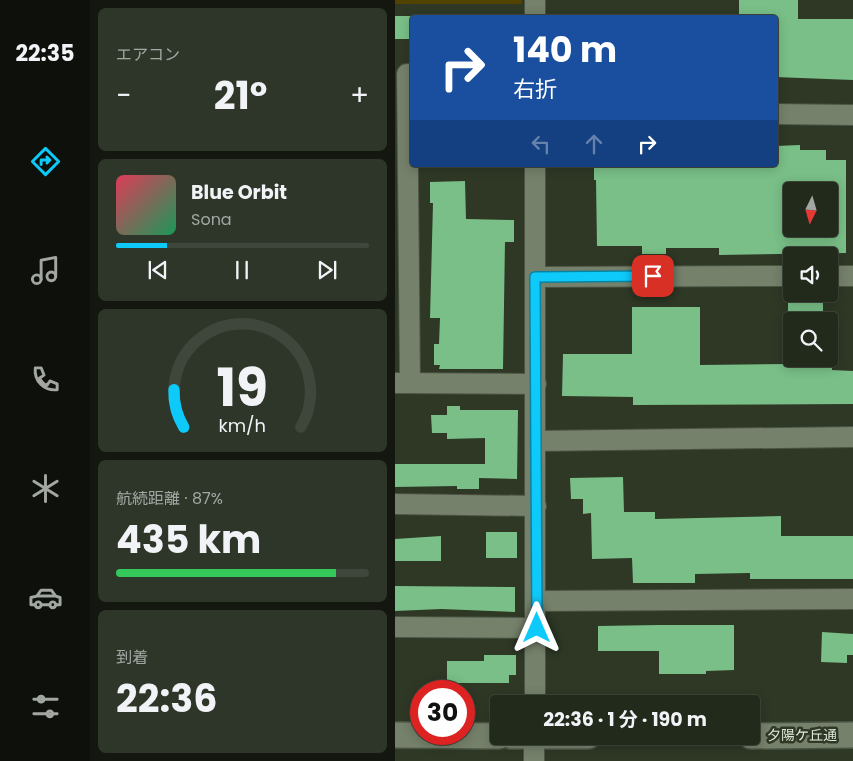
<!DOCTYPE html>
<html lang="ja">
<head>
<meta charset="utf-8">
<style>
  :root { --surface:#222a1c; --page:#2e3629; --text:#f1f3f6; --muted:#a2a7a3; --line:#3f463b; --accent:#0ecafa }
  body { margin:0; font-family:Poppins,"Noto Sans JP",sans-serif; background:var(--page); color:var(--text); height:100vh; display:flex; flex-direction:column; font-size:19px; white-space:nowrap }
  * { box-sizing:border-box; margin:0 }
  p { font-size:16px; color:var(--muted) }
  .icon { flex:none; width:28px; height:28px; fill:none; stroke:currentColor; stroke-width:2; stroke-linecap:round; stroke-linejoin:round }
  .map { position:relative; flex:1; overflow:hidden }
  .details { display:flex; flex-direction:column; gap:8px; padding:8px; background:#13170f; width:305px }
  .details>* { flex:none }
  .top-card { position:absolute; left:15px; top:15px; width:368px; height:152px; border-radius:5px; box-shadow:0 2px 12px #0003,0 0 0 1px var(--line); background:#1a4fa0; color:#fff; overflow:hidden }
  .needle { width:32px; rotate:185deg }
  .fabs { position:absolute; left:388px; top:182px; display:grid; gap:10px }
  .fabs a { display:grid; place-items:center; width:55px; height:55px; border-radius:5px; background:var(--surface); box-shadow:0 2px 12px #0003,0 0 0 1px var(--line); font-size:25px }
  .speed { position:absolute; left:15px; top:680px; display:flex; gap:10px; font-size:25px; font-weight:700; text-align:center }
  .speed>* { display:grid; place-content:center; width:65px; height:65px; border-radius:50%; background:var(--surface); box-shadow:0 2px 12px #0003,0 0 0 1px var(--line); line-height:1 }
  .speed .limit { border:8px solid #d22; background:#fff; color:#111 }
  .pin { position:absolute; display:grid; place-items:center; width:42px; height:42px; color:#fff; margin:-21px; border-radius:10px; box-shadow:0 2px 8px #0006 }
  .me { position:absolute; width:55px; margin:-28px; rotate:0deg; stroke-linejoin:round; filter:drop-shadow(0 0 4px #0008) }
  .turn { display:flex; align-items:center; gap:18px; height:105px; padding:0 20px; font-size:22px }
  .turn .icon { width:65px; height:65px; stroke-width:2.5 }
  .turn b { display:block; font-size:35px; line-height:42px }
  .lanes { display:flex; align-items:center; height:48px; padding:0 20px; background:#0003; justify-content:center; gap:25px; direction:ltr }
  .lanes .off { opacity:.35 }
  .big { font-size:38px; font-weight:700; line-height:1.1 }
  .details .card { flex:1; display:flex; flex-direction:column; justify-content:center; gap:8px; min-width:0; padding:0 18px; border-radius:8px; background:var(--page) }
  .details .dial { align-items:center; gap:0 }
  .dial svg { height:130px; overflow:visible; fill:none; stroke:var(--line); stroke-width:7; stroke-linecap:round; text-anchor:middle }
  .dial text { fill:var(--text); stroke:none }
  .song { display:flex; align-items:center; gap:15px }
  .cover { width:60px; height:60px; border-radius:8px; background:linear-gradient(135deg,hsl(350 70% 55%),hsl(150 70% 35%)) }
  .played { height:5px; border-radius:2px; background:linear-gradient(90deg,var(--accent) 20%,var(--line) 20%) }
  .keys { display:flex; justify-content:space-around; direction:ltr }
  .heat { display:flex; justify-content:space-between; align-items:center; font-size:28px; direction:ltr }
  .charge { height:8px; border-radius:4px; background:linear-gradient(90deg,#34c759 87%,var(--line) 0) }
  .trip { position:absolute; left:95px; top:695px; width:270px; height:50px; border-radius:5px; background:var(--surface); box-shadow:0 2px 12px #0003,0 0 0 1px var(--line); font-weight:700; line-height:50px; text-align:center }
  main { display:flex; flex:1; min-height:0 }
  .tabs { display:flex; flex-direction:column; width:90px; justify-content:space-around; align-items:center; background:#0e110b; color:var(--muted) }
  .tabs .icon { width:35px; height:35px }
  .tabs .on { color:var(--accent) }
  .tabs b { font-size:22px; color:var(--text) }
  .map>svg:first-child { display:block }
  .green { fill:#514200 }
  .building { fill:#79bf87; fill-rule:evenodd }
  .lines { fill:none; stroke-linecap:round; stroke-linejoin:round }
  .minor-casing { stroke:#4b5343; stroke-width:22 }
  .tertiary-casing { stroke:#4b5343; stroke-width:28 }
  .minor { stroke:#75816b; stroke-width:20 }
  .tertiary { stroke:#75816b; stroke-width:25 }
  .route-casing { stroke:#0983a2; stroke-width:12 }
  .route { stroke:#0ecafa; stroke-width:9 }
  .labels { text-anchor:middle; dominant-baseline:central; stroke-width:5; stroke-linejoin:round; paint-order:stroke }
  .street-label { font-size:14px; fill:#e0e7db; stroke:#2e3825 }
</style>
</head>
<body>
<main>
<nav class="tabs">
<b>22:35</b>
<svg class="icon on" aria-label="directions" viewBox="0 0 24 24"><path d="M12 3l9 9-9 9-9-9zM9 14v-3h6M13 9l2 2-2 2"/></svg>
<svg class="icon" aria-label="music" viewBox="0 0 24 24"><path d="M9 18V5l10-2v13"/><circle cx="6" cy="18" r="3"/><circle cx="16" cy="16" r="3"/></svg>
<svg class="icon" aria-label="phone" viewBox="0 0 24 24"><path d="M5 4h4l2 5-3 2q2 4 5 5l2-3 5 2v4C11 20 4 13 5 4z"/></svg>
<svg class="icon" aria-label="climate" viewBox="0 0 24 24"><path d="M12 3v18M4 7l16 10M4 17L20 7"/></svg>
<svg class="icon" aria-label="car" viewBox="0 0 24 24"><path d="M5 17H2v-5l4-1 3-4h7l3 4 3 1v5h-3M9 17h6M6 11h13"/><circle cx="7" cy="17" r="2"/><circle cx="17" cy="17" r="2"/></svg>
<svg class="icon" aria-label="filters" viewBox="0 0 24 24"><path d="M4 7h16M4 17h16"/><circle cx="9" cy="7" r="2"/><circle cx="15" cy="17" r="2"/></svg>
</nav>
<section class="details">
<div class="card"><p>エアコン</p>
<div class="heat"><a>−</a><b class="big">21°</b><a>+</a></div>
</div>
<div class="card">
<div class="song"><i class="cover"></i><div><b>Blue Orbit</b><p>Sona</p></div></div>
<div class="played"></div>
<div class="keys"><svg class="icon" aria-label="previous" viewBox="0 0 24 24"><path d="M18 5L8 12l10 7zM5 5v14"/></svg><svg class="icon" aria-label="pause" viewBox="0 0 24 24"><path d="M8 5v14M16 5v14"/></svg><svg class="icon" aria-label="next" viewBox="0 0 24 24"><path d="M6 5l10 7-10 7zM19 5v14"/></svg></div>
</div>
<div class="card dial"><svg viewBox="0 0 100 80">
<path d="M14 69A42 42 0 1 1 86 69"/>
<path d="M14 69A42 42 0 0 1 8 46" stroke="#0ecafa"/>
<text x="50" y="56" font-size="32" font-weight="700">19</text>
<text x="50" y="72" font-size="11">km/h</text>
</svg></div>
<div class="card"><p>航続距離 · 87%</p><b class="big">435 km</b><div class="charge"></div></div>
<div class="card"><p>到着</p><b class="big">22:36</b></div>
</section>
<div class="map">
<svg width="458" height="761" viewBox="0 0 458 761">
  <rect width="100%" height="100%" fill="#2e3825"/>
  <rect class="green" x="0" y="0" width="127" height="4"/>
  <g class="building">
    <polygon points="344,0 403,0 403,19 458,19 458,80 380,77 380,18 344,18"/>
    <rect x="0" y="16" width="18" height="23"/>
    <path d="M405,145V150H431V160H451V253L324,255V248H271V254H247V246H202L201,180H199V165H380V146ZM396,191H434V229H396Z"/>
    <polygon points="70,181 71,219 119,220 119,242 110,242 108,369 44,369 45,365 39,365 39,344 44,344 45,318 35,318 38,203 35,203 35,182"/>
    <rect x="393" y="294" width="35" height="27"/>
    <polygon points="237,307 305,307 305,365 392,364 392,359 437,359 437,370 458,371 458,404 238,405 238,397 167,396 168,354 237,354"/>
    <polygon points="52,406 65,406 65,410 123,410 122,479 84,478 84,489 62,489 62,486 0,487 0,464 90,464 90,438 52,439 52,433 37,433 36,415 52,415"/>
    <polygon points="228,477 229,512 260,512 260,519 386,516 386,536 458,536 458,579 355,579 355,573 300,574 300,583 238,583 237,558 197,559 196,513 188,514 188,499 176,499 175,478"/>
    <rect x="91" y="532" width="31" height="26"/>
    <polygon points="46,536 46,561 0,561 0,539"/>
    <polygon points="0,586 120,587 120,612 46,609 0,611"/>
    <polygon points="264,625 339,625 339,670 311,671 311,674 264,674 264,651 203,651 203,626"/>
    <polygon points="427,632 458,634 458,655 452,655 452,663 426,662"/>
    <polygon points="89,655 121,655 121,675 114,675 114,683 52,683 52,661 89,661"/>
  </g>
  <g class="lines">
    <g class="minor-casing">
      <g id="minor">
        <polyline points="140,18 140,0"/>
        <polyline points="12,74 15,383"/>
        <polyline points="380,114 458,115"/>
        <polyline points="140,165 140,704"/>
        <polyline points="434,276 458,276"/>
        <polyline points="141,277 396,276"/>
        <polyline points="0,383 141,384"/>
        <polyline points="141,441 458,437"/>
        <polyline points="0,504 141,506"/>
        <polyline points="142,601 458,599"/>
        <polyline points="0,627 142,628"/>
        <polyline points="139,761 139,736"/>
      </g>
    </g>
    <g class="tertiary-casing">
      <g id="tertiary">
        <polyline points="0,735 104,736"/>
        <polyline points="116,736 193,736"/>
        <polyline points="356,736 458,735"/>
      </g>
    </g>
    <use href="#minor" class="minor"/>
    <use href="#tertiary" class="tertiary"/>
  </g>
  <g class="lines">
    <g class="route-casing">
      <polyline id="route" points="142,628 140,277 258,276"/>
    </g>
    <use href="#route" class="route"/>
  </g>
  <g class="labels">
    <g class="street-label">
      <text x="407" y="735">夕陽ケ丘通</text>
    </g>
  </g>
</svg>
<div class="fabs">
<a><svg class="needle" viewBox="-14 -14 28 28"><path d="M0-13l5 13h-10z" fill="#e53935"/><path d="M0 13l5-13h-10z" fill="#a2a7a3"/></svg></a>
<a><svg class="icon" aria-label="sound" viewBox="0 0 24 24"><path d="M4 9h4l5-4v14l-5-4H4zM17 9q2 3 0 6"/></svg></a>
<a><svg class="icon" aria-label="search" viewBox="0 0 24 24"><circle cx="10" cy="10" r="6"/><path d="M15 15l6 6"/></svg></a>
</div>
<div class="speed"><div class="limit">30</div></div>
<div class="pin" style="left:258px;top:276px;background:#d93025"><svg class="icon" aria-label="arrive" viewBox="0 0 24 24"><path d="M6 21V4h12l-3 4 3 4H6"/></svg></div>
<svg class="me" style="left:142px;top:628px" viewBox="-20 -20 40 40"><path d="M0-17L14 15 0 8-14 15z" fill="#0ecafa" stroke="#fff" stroke-width="4"/></svg>
<div class="trip">22:36 · 1 分 · 190 m</div>
<div class="top-card">
<div class="turn"><svg class="icon" aria-label="right" viewBox="0 0 24 24"><path d="M7 20v-9h11M14 6l5 5-5 5"/></svg><div><b>140 m</b>右折</div></div>
<div class="lanes"><svg class="icon off" aria-label="left" viewBox="0 0 24 24"><path d="M17 20v-9H6M10 6l-5 5 5 5"/></svg><svg class="icon off" aria-label="ahead" viewBox="0 0 24 24"><path d="M12 20V5M6 11l6-6 6 6"/></svg><svg class="icon" aria-label="right" viewBox="0 0 24 24"><path d="M7 20v-9h11M14 6l5 5-5 5"/></svg></div>
</div>
</div>
</main>
</body>
</html>
